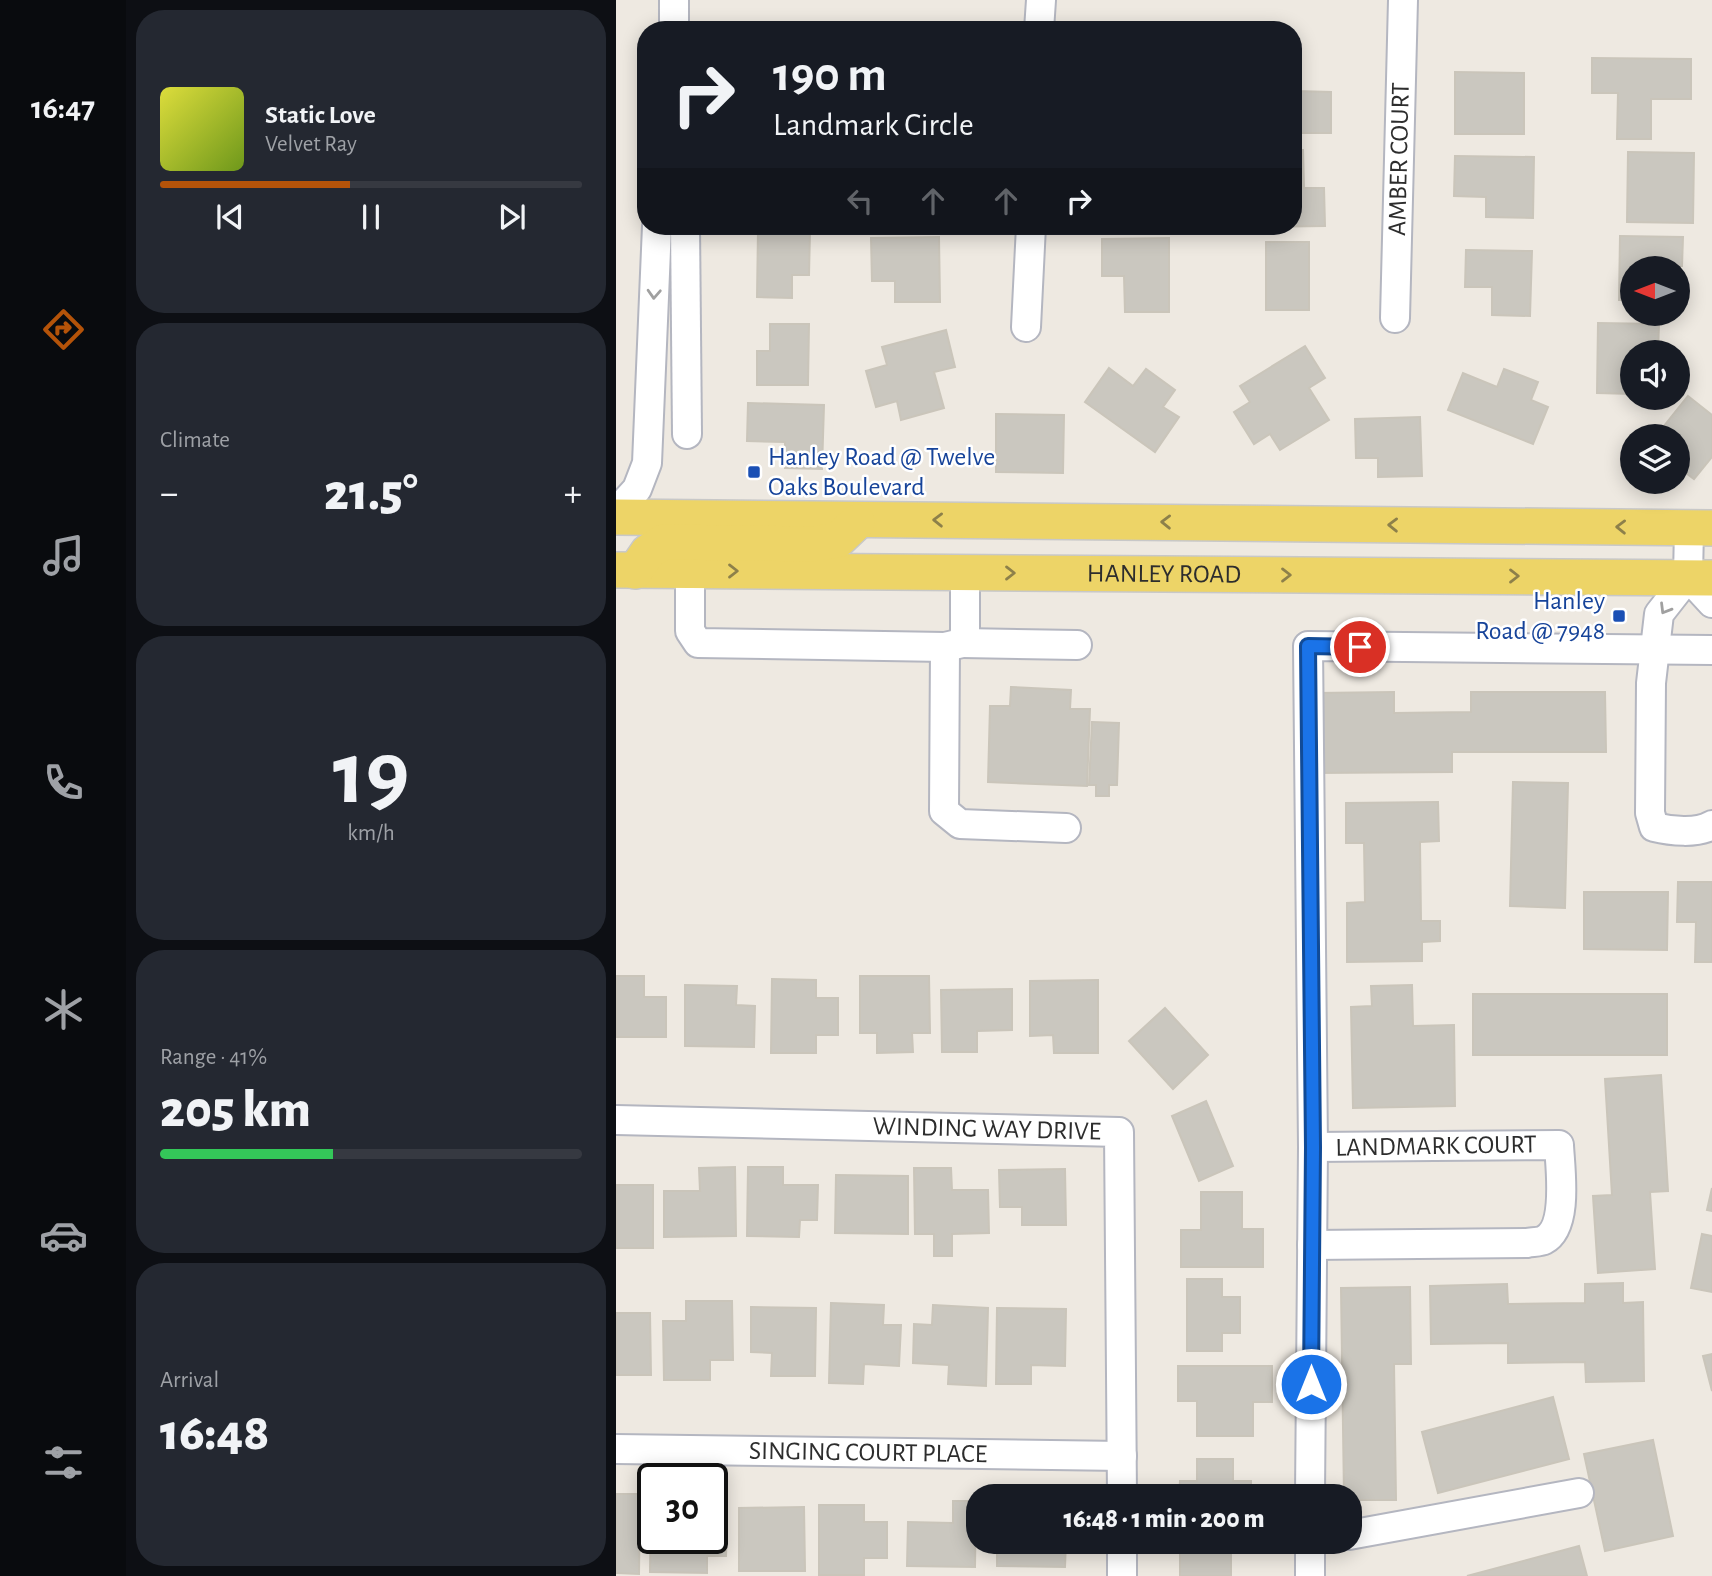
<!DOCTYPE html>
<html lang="en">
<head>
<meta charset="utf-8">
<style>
  :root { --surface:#171b24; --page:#242831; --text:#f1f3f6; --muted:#9ea1a6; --line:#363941; --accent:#b45309 }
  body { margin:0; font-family:"Alegreya Sans",sans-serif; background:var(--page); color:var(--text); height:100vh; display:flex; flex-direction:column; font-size:26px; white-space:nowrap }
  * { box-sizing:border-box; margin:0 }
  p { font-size:23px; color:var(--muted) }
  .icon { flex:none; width:38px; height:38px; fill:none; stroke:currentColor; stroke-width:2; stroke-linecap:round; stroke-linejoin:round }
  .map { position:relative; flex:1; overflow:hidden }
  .side { display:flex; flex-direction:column; gap:10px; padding:10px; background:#0d0f14; width:490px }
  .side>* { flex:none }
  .guide { position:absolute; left:21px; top:21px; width:665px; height:214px; border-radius:28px; box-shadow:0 4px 18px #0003; background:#171b24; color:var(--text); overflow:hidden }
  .needle { width:46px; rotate:270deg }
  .fabs { position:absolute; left:1004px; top:256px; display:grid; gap:14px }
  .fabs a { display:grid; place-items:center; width:70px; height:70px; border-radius:50%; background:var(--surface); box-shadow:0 4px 18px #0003; font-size:35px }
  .speed { position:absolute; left:21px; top:1463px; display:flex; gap:14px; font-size:35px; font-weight:700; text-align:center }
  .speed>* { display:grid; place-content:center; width:91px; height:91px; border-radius:50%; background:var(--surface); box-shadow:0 4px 18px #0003; line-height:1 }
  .speed .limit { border:4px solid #111; border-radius:10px; background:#fff; color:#111 }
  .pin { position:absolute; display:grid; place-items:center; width:60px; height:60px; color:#fff; margin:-30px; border:4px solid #fff; border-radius:50%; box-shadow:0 2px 7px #0007 }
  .me { position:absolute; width:77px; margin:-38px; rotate:0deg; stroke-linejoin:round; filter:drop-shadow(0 0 5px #0008) }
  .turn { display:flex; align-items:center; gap:24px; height:147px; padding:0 21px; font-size:32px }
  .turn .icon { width:91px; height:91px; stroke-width:2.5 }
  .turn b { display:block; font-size:49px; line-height:60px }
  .lanes { display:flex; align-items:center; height:66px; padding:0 21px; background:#0003; justify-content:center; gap:35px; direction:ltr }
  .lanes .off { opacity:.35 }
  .big { font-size:52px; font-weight:800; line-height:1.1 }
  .side .card { flex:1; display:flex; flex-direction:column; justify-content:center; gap:10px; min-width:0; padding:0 24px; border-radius:28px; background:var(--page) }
  .side .dial { align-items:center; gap:0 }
  .dial b { font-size:91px; line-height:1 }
  .song { display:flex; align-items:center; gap:21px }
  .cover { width:84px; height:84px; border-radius:10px; background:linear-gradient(135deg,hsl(60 70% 55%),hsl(80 70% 35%)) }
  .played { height:7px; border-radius:4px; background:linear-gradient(90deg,var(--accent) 45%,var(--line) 45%) }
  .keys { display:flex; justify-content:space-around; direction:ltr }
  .heat { display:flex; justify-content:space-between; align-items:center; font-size:38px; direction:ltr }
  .charge { height:10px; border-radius:5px; background:linear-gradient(90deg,#34c759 41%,var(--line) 0) }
  .trip { position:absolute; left:350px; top:1484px; width:396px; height:70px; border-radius:28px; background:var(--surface); box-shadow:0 4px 18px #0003; font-weight:800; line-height:70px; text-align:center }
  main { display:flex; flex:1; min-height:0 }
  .menu { display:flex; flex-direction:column; width:126px; justify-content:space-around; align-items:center; background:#090b0e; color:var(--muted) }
  .menu .icon { width:49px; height:49px }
  .menu .active { color:var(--accent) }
  .menu b { font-size:32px; color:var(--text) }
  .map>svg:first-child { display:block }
  .building { fill:#cac7bf; stroke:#cac5ba; stroke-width:2 }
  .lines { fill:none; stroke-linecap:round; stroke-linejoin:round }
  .minor-casing { stroke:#b4b6c0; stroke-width:32 }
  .major-casing { stroke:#c8c8c8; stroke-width:38 }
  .minor { stroke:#fff; stroke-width:28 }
  .major { stroke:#edd467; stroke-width:35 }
  .oneway { stroke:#a0a0a0 }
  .oneway2 { stroke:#8d804a }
  .route-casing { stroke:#114b97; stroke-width:18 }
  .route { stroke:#1a73e8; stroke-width:12 }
  .transit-dot { fill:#1a4fb4; stroke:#fff; stroke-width:2.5 }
  .labels { text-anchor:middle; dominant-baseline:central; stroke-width:5; stroke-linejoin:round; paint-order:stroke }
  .street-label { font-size:26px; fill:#2d2d2d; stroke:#fff }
  .transit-label { font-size:26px; fill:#164399; stroke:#fff; text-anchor:start }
</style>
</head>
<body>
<main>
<nav class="menu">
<b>16:47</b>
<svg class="icon active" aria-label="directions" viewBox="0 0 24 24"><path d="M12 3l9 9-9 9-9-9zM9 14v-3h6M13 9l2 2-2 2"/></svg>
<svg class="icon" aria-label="music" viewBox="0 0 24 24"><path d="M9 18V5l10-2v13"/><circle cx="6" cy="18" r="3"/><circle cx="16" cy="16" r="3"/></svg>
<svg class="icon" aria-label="phone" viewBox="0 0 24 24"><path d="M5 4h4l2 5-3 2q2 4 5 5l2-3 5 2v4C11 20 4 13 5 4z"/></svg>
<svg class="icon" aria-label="climate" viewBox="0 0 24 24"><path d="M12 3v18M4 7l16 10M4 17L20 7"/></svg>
<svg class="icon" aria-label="car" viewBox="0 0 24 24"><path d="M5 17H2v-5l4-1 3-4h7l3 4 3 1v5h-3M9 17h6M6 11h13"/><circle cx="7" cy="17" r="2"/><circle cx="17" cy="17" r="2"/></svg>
<svg class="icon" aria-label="filters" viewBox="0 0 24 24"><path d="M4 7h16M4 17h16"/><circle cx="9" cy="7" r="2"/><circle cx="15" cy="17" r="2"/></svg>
</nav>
<section class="side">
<div class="card">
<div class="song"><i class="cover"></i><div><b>Static Love</b><p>Velvet Ray</p></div></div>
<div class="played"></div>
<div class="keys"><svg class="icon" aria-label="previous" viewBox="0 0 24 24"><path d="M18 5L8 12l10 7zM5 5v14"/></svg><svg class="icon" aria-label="pause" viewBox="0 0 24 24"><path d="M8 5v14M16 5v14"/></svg><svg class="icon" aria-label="next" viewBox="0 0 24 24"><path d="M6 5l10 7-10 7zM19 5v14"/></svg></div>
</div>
<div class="card"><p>Climate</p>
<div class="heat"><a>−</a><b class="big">21.5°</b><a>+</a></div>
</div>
<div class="card dial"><b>19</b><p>km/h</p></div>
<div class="card"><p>Range · 41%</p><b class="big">205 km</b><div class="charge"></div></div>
<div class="card"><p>Arrival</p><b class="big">16:48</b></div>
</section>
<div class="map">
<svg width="1096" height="1576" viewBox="0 0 1096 1576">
  <rect width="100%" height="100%" fill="#eee9e1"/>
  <g class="building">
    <polygon points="976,58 1075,59 1075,99 1035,99 1035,139 1001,139 1002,93 976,93"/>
    <polygon points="677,70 679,91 715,92 715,133 677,133"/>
    <polygon points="839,72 908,73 908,134 839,134"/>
    <polygon points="677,150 687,150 688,188 708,188 709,226 627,227 677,226"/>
    <polygon points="1012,152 1078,153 1077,223 1011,222"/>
    <polygon points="839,156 918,157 917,218 870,217 870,197 838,196"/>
    <polygon points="142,230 194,231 193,275 176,275 176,298 141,297"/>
    <polygon points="1004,236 1067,237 1066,266 1017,268 1017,300 1003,300"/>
    <polygon points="323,237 324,302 279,302 279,281 256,281 255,238"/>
    <polygon points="553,238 553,312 509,312 508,276 486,276 486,239"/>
    <rect x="650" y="242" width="43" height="68"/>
    <polygon points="850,250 916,251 914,316 876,315 876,287 849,287"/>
    <polygon points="982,323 1043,324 1042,352 1017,352 1017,394 981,393"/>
    <polygon points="154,324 193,324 192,385 141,385 141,351 154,351"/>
    <polygon points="330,330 339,367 318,372 328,408 285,420 281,401 260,407 250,371 271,365 266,347"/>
    <polygon points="689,346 709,378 693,388 713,420 664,450 654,434 638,444 618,412 634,402 624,386"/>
    <polygon points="493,368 517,386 530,369 559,390 547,407 563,417 539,452 469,402"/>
    <polygon points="888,369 922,382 915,400 932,407 917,444 832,410 847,373 881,387"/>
    <polygon points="1072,396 1096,415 1096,457 1078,479 1062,467 1062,436 1040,436"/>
    <polygon points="132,403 208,405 206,469 169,468 169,442 131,441"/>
    <polygon points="380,414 448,415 447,473 380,472"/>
    <polygon points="804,417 806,476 762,477 762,458 740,458 739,419"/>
    <polygon points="395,687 455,690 454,709 474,709 471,786 372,782 374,706 394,706"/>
    <polygon points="778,692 778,713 855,712 855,692 989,692 990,752 836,752 836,772 701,773 701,693"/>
    <polygon points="476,722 503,723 501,785 493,785 493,796 480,796 480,785 473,785"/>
    <polygon points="897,782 952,783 949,908 894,906"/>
    <polygon points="822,802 823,841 804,842 805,921 824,921 824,941 806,942 806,961 731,962 731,903 749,902 748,843 730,843 730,803"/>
    <polygon points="1062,882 1096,882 1096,962 1079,962 1080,922 1061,922"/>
    <polygon points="968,892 1052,892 1051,950 968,949"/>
    <polygon points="0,976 28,976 28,997 50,997 50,1037 0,1037"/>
    <polygon points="244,976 313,976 314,1033 296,1033 297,1052 261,1053 261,1033 244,1033"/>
    <polygon points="156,979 200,980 200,998 222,998 222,1035 200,1035 200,1053 155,1053"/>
    <polygon points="482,980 482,1053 438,1053 437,1035 414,1036 414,981"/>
    <polygon points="69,985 121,986 120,1005 139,1006 138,1047 69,1046"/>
    <polygon points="796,985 797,1026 838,1025 839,1106 737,1108 735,1007 756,1006 755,986"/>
    <polygon points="396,989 396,1030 361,1031 361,1052 326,1052 325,990"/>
    <rect x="857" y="994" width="194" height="61"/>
    <polygon points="549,1008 592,1055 557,1089 513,1041"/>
    <polygon points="1045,1075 1052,1191 1034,1192 1039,1269 982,1273 977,1196 996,1195 989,1079"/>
    <polygon points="590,1101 617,1166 583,1181 556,1116"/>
    <polygon points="119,1167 120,1236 48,1237 48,1191 84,1191 83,1168"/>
    <polygon points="132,1167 167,1167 167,1185 202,1185 201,1220 184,1220 183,1237 131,1236"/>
    <polygon points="298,1168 335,1168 336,1190 372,1190 373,1233 336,1234 336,1256 318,1256 318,1234 299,1234"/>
    <polygon points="449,1169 450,1225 406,1225 406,1207 384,1207 383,1170"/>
    <polygon points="220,1175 292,1176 292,1234 219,1233"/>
    <rect x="0" y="1185" width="37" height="63"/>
    <polygon points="1096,1188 1096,1211 1091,1210"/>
    <polygon points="585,1192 626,1192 626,1229 647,1229 647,1267 565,1267 565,1230 585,1230"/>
    <polygon points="1086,1234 1096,1236 1096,1292 1075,1288"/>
    <polygon points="571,1279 606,1279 606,1297 624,1297 624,1333 606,1333 606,1351 571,1351"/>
    <polygon points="1007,1283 1007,1303 1027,1302 1028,1381 970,1382 969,1362 892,1363 892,1343 815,1344 814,1286 891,1284 892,1304 969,1303 969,1284"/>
    <polygon points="794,1287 795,1364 778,1364 780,1500 733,1500 733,1496 728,1496 725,1288"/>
    <polygon points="70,1301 116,1301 117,1360 94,1360 94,1380 48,1380 47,1321 70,1321"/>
    <polygon points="215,1303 268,1305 267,1325 285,1325 283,1366 248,1364 247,1384 213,1383"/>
    <polygon points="317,1305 372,1308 370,1386 332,1384 333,1365 297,1363 298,1324 316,1325"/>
    <polygon points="135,1307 200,1308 199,1376 155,1376 156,1353 135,1352"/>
    <polygon points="381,1308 450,1309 449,1366 415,1365 415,1384 380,1384"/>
    <polygon points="0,1313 34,1313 35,1375 0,1375"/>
    <polygon points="1096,1354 1096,1391 1087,1356"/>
    <polygon points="562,1366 656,1366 656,1402 637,1402 637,1436 581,1436 581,1401 562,1401"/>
    <polygon points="937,1397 953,1459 822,1493 806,1432"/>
    <polygon points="1037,1440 1057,1536 989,1551 968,1454"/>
    <polygon points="581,1459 617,1459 617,1481 635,1481 635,1496 563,1496 564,1481 581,1481"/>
    <polygon points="0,1494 24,1494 23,1574 0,1573"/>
    <polygon points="35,1501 37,1538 96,1538 96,1520 111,1520 110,1556 91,1556 91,1573 34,1572"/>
    <polygon points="337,1501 360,1501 359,1567 291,1566 292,1522 337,1523"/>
    <polygon points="203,1505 248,1505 248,1522 271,1522 271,1558 248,1558 248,1575 203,1575"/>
    <polygon points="188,1507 189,1571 123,1571 123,1508"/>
    <polygon points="381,1542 450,1542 449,1567 381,1566"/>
    <rect x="564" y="1542" width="51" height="34"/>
    <polygon points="963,1546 971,1576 851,1576"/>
  </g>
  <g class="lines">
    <g class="minor-casing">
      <g id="minor">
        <polyline points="58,30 58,0"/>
        <polyline points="423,30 425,0"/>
        <polyline points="69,226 71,434"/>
        <path id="s1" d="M779,318L787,0"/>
        <polyline points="410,327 415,226"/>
        <polyline points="0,512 21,489 31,463 41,226"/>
        <path d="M1073,528L1072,577L1043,614L1035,683L1034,813L1038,827C1054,831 1082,834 1096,825"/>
        <polyline points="74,571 74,631 82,643 329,647 346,643 349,632 349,573"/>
        <polyline points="1072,577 1096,603"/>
        <polyline points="346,643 461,645"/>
        <polyline points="329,647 328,811 344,824 450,828"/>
        <path id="s2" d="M0,1120L503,1132L506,1496"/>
        <path d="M696,1245L911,1243C916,1242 924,1242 928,1240C953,1227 944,1168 943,1145L697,1147"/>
        <path id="s3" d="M0,1449L506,1456"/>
        <polyline points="694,1496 697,1147 692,646 1096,650"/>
        <polyline points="733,1535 963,1493"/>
        <polyline points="506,1542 506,1576"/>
        <polyline points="694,1542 694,1576"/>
      </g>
    </g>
    <g class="major-casing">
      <g id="major">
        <polyline points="0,517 1096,528"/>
        <path id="s4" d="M0,570L1096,578"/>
        <polyline points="19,571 32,552 47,542 196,544 222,540 241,522"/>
      </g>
    </g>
    <use href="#minor" class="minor"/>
    <use href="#major" class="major"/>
  </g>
  <defs><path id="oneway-chevron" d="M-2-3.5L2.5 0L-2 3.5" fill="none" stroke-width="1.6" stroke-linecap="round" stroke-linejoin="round" transform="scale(1.75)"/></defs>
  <g class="oneway">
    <use href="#oneway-chevron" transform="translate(38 294) rotate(93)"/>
    <use href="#oneway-chevron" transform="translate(1049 609) rotate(121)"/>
  </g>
  <g class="oneway2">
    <use href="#oneway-chevron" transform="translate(322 520) rotate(-179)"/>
    <use href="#oneway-chevron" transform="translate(550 522) rotate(-179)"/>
    <use href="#oneway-chevron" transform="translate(777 525) rotate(-179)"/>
    <use href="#oneway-chevron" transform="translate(1005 527) rotate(-179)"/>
    <use href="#oneway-chevron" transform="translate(117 571)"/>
    <use href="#oneway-chevron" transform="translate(394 573)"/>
    <use href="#oneway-chevron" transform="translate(670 575)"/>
    <use href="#oneway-chevron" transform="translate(898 576)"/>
  </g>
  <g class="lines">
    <g class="route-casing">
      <polyline id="route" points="695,1384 697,1147 692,646 744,647"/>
    </g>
    <use href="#route" class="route"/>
  </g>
  <g class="transit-dot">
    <rect x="131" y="465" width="14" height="14" rx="3.5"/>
    <rect x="996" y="609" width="14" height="14" rx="3.5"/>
  </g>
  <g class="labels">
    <g class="street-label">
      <text stroke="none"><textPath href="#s1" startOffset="159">AMBER COURT</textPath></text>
      <text stroke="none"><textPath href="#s4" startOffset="548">HANLEY ROAD</textPath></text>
      <text stroke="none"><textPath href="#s2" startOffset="371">WINDING WAY DRIVE</textPath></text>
      <text transform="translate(820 1146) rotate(-1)">LANDMARK COURT</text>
      <text stroke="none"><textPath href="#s3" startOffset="252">SINGING COURT PLACE</textPath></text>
    </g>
    <g class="transit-label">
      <text x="152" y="457">Hanley Road @ Twelve<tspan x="152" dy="30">Oaks Boulevard</tspan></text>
      <text x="989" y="601" text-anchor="end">Hanley<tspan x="989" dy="30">Road @ 7948</tspan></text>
    </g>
  </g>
</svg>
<div class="fabs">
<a><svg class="needle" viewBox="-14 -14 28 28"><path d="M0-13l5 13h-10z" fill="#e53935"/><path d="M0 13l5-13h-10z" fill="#9ea1a6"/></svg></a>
<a><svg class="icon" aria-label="sound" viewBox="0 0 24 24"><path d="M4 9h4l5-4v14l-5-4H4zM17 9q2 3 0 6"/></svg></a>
<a><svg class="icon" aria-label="layers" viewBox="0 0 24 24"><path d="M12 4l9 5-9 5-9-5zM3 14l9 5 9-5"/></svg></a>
</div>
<div class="speed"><div class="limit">30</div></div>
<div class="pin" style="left:744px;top:647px;background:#d93025"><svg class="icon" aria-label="arrive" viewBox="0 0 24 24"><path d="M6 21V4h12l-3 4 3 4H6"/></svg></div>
<svg class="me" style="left:695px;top:1384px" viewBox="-20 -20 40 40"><circle r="17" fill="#1a73e8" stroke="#fff" stroke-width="3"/><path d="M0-11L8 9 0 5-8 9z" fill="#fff"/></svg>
<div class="trip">16:48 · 1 min · 200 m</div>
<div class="guide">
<div class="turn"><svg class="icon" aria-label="right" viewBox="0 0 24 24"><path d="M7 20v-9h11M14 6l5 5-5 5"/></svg><div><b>190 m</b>Landmark Circle</div></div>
<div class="lanes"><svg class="icon off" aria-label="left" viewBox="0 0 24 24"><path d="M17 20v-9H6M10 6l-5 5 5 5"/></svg><svg class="icon off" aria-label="ahead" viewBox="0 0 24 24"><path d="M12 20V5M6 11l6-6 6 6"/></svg><svg class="icon off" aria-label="ahead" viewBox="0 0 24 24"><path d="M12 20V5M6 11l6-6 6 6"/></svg><svg class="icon" aria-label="right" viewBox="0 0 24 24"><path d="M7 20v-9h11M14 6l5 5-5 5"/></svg></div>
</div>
</div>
</main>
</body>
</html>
